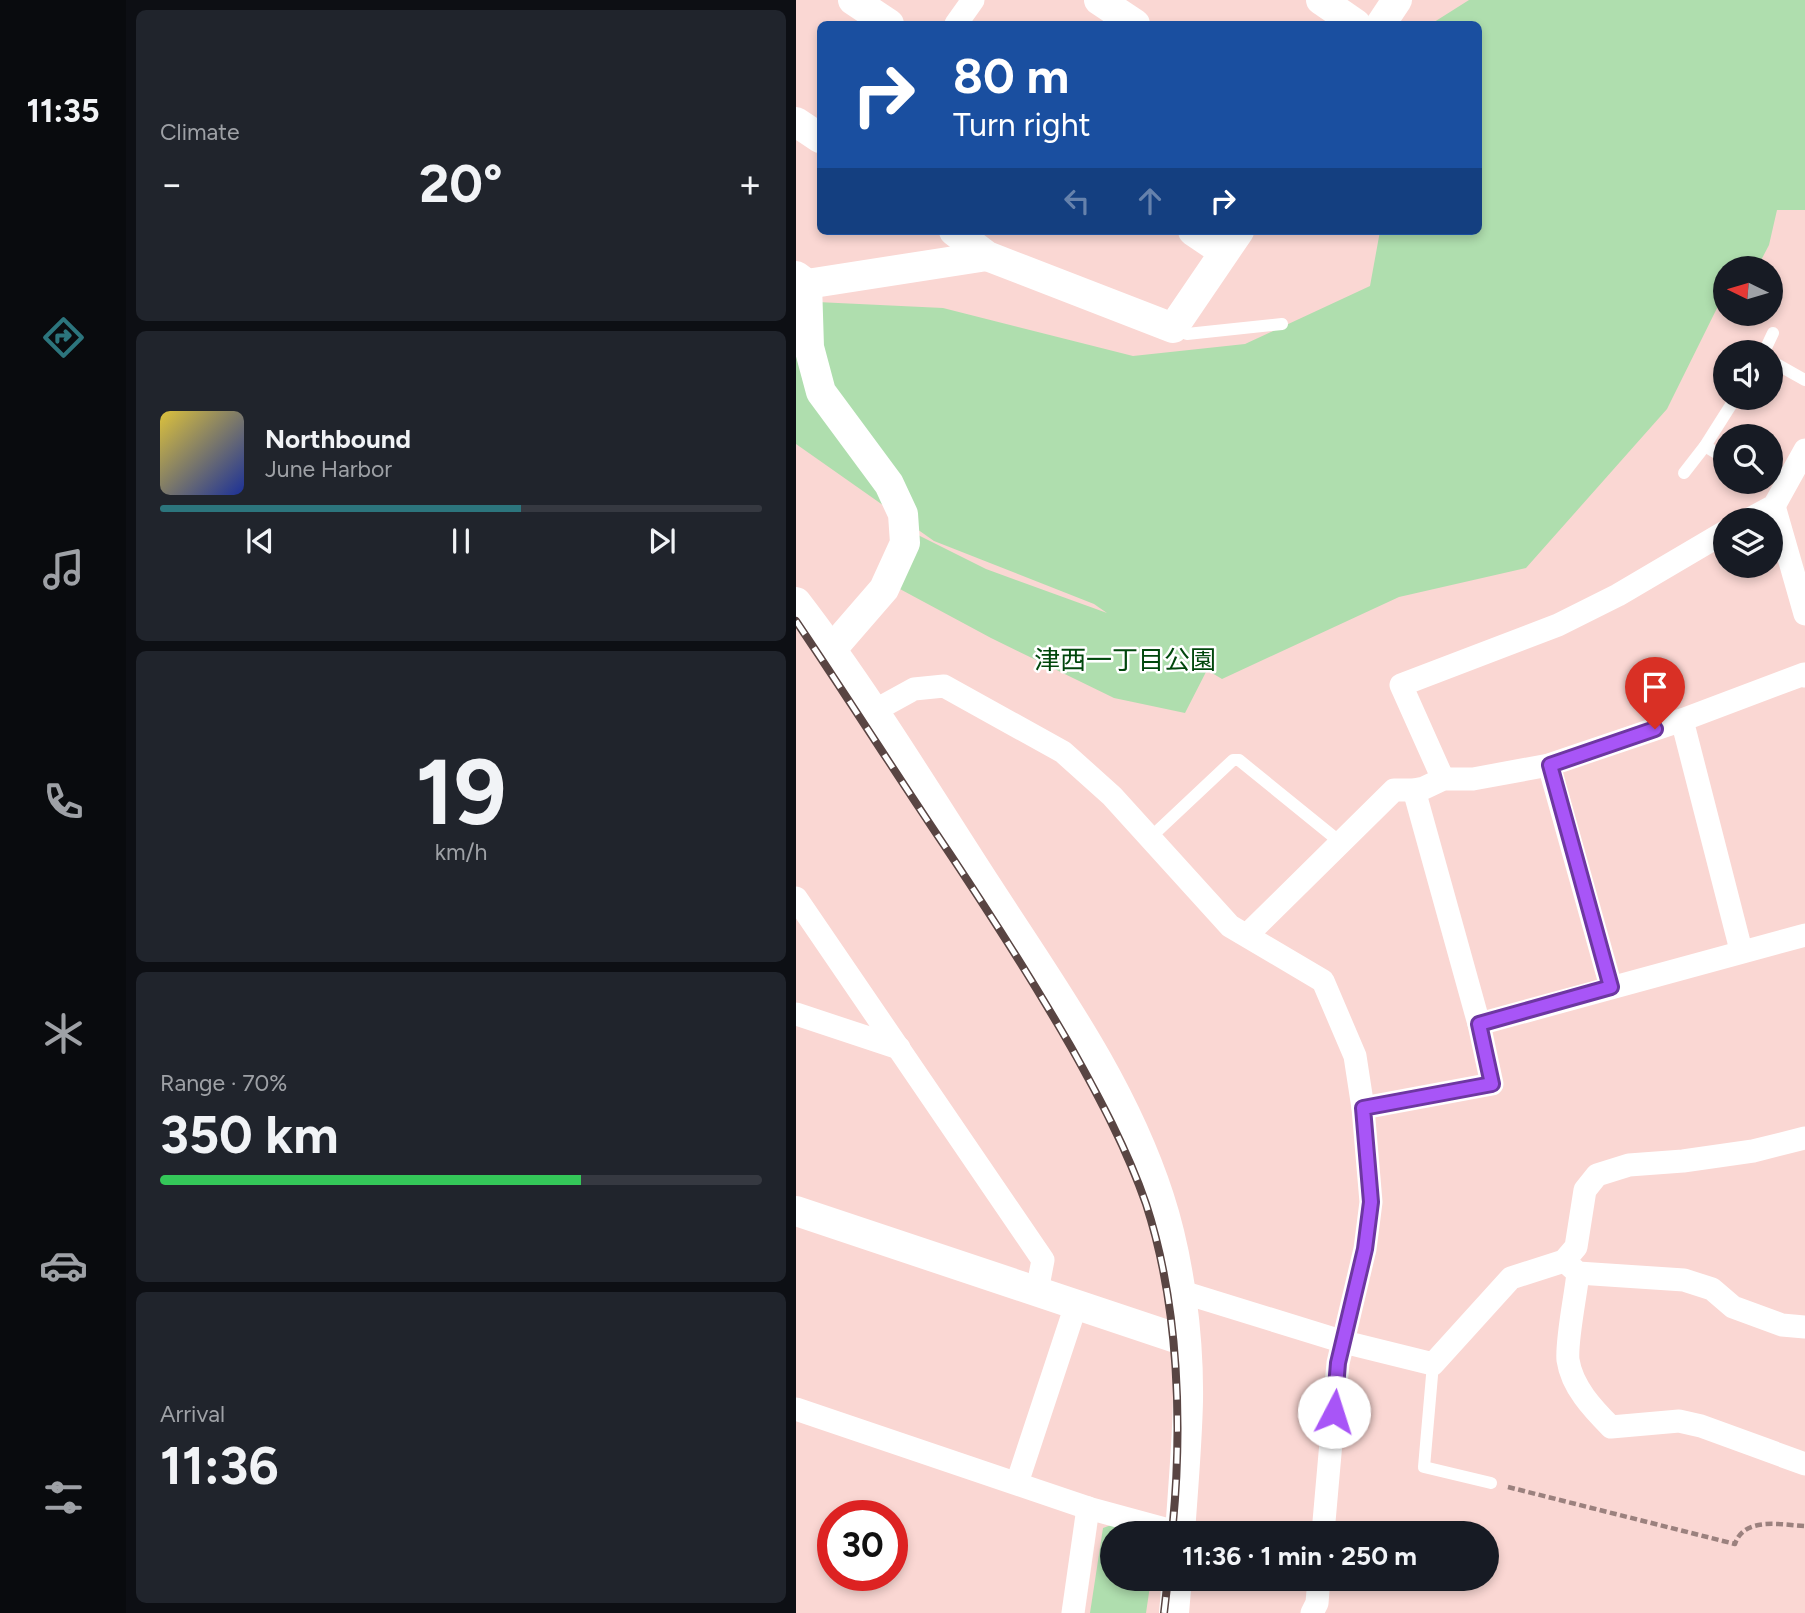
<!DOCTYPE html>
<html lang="en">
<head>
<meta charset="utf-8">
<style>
  :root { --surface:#171b24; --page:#20242c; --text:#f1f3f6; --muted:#9ea1a6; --line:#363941; --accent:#2c757d }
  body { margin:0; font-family:Figtree,"Noto Sans JP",sans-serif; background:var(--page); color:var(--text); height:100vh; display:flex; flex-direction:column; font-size:26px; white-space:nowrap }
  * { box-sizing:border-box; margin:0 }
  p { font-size:23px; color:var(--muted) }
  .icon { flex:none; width:38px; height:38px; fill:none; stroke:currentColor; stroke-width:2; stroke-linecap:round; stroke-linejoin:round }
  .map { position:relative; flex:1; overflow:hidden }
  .panel { display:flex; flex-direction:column; gap:10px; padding:10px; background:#0d0f14; width:670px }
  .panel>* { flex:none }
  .top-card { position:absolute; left:21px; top:21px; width:665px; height:214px; border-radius:10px; box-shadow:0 4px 10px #0003; background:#1a4fa0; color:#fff; overflow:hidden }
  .needle { width:46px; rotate:275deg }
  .tools { position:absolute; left:917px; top:256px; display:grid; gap:14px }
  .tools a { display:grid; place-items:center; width:70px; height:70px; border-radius:50%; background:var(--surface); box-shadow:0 4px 10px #0003; font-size:35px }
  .speed { position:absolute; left:21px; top:1500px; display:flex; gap:14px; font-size:35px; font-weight:700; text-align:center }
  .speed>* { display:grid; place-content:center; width:91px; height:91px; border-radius:50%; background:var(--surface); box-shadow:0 4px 10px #0003; line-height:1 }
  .speed .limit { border:10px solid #d22; background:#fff; color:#111 }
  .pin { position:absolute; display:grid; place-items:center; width:60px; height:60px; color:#fff; margin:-72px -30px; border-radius:50% 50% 50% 0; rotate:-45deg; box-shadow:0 0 7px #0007 }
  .pin .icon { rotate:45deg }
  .me { position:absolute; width:77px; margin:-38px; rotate:5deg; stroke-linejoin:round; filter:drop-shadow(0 0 5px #0008) }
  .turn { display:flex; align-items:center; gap:24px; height:147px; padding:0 21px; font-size:32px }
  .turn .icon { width:91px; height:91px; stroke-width:2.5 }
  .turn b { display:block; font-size:49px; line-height:60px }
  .lanes { display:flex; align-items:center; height:66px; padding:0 21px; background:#0003; justify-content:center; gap:35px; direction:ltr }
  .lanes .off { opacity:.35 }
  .big { font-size:52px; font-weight:700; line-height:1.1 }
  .panel .tile { flex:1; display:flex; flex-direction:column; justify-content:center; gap:10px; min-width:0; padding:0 24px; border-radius:10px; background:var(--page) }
  .panel .dial { align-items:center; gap:0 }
  .dial b { font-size:91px; line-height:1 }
  .song { display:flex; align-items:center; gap:21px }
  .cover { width:84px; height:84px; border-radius:10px; background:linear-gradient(135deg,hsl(50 70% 55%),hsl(230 70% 35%)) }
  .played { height:7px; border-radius:4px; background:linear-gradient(90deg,var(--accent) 60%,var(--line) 60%) }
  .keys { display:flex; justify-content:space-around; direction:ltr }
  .heat { display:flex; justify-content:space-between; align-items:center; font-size:38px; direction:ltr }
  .charge { height:10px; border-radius:5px; background:linear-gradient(90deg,#34c759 70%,var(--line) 0) }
  .trip { position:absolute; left:304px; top:1521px; width:399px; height:70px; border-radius:35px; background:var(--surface); box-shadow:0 4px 10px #0003; font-weight:700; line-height:70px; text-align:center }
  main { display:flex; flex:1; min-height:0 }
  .dock { display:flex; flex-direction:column; width:126px; justify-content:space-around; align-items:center; background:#090b0e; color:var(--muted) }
  .dock .icon { width:49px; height:49px }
  .dock .selected { color:var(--accent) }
  .dock b { font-size:32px; color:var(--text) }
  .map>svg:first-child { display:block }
  .green { fill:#afdeae }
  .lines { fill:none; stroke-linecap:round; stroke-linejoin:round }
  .path { stroke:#9b817e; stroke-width:4.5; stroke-dasharray:7 3.5; stroke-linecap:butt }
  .service { stroke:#fff; stroke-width:12 }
  .minor { stroke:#fff; stroke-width:23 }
  .tertiary { stroke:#fff; stroke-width:30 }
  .rail-casing { stroke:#594543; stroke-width:8 }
  .rail { stroke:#fff; stroke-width:5; stroke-dasharray:16; stroke-linecap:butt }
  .route-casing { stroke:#6d37a1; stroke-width:18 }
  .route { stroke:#a855f7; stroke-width:12 }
  .labels { text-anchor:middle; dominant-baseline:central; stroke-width:5; stroke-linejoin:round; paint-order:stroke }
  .park-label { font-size:26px; fill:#01470c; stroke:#fff }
</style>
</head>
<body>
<main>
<nav class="dock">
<b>11:35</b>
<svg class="icon selected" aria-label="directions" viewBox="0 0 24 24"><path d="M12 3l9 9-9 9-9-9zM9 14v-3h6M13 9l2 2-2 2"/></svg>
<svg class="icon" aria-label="music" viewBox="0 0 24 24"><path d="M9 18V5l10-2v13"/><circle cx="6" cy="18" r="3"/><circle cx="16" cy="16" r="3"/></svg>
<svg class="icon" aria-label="phone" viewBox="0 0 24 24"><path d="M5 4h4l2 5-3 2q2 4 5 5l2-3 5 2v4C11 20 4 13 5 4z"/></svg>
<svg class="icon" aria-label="climate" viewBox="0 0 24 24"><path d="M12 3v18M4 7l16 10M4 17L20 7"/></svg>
<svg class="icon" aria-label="car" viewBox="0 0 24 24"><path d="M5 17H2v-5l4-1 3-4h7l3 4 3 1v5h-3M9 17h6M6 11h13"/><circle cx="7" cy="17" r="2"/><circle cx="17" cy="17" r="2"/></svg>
<svg class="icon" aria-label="filters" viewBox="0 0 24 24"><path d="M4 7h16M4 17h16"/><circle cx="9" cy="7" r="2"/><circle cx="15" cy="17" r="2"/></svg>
</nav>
<section class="panel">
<div class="tile"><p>Climate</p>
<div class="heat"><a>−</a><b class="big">20°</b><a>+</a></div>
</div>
<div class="tile">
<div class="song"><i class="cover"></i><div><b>Northbound</b><p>June Harbor</p></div></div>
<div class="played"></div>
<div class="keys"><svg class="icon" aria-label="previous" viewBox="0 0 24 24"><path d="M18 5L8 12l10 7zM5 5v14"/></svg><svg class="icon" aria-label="pause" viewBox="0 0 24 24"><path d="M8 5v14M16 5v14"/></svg><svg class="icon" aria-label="next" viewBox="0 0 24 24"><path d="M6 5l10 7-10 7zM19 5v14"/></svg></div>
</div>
<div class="tile dial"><b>19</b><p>km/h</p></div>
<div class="tile"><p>Range · 70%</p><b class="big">350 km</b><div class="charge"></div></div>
<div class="tile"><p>Arrival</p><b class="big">11:36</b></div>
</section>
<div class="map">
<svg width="1009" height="1613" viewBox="0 0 1009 1613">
  <rect width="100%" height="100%" fill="#fad7d3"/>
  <g class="green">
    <polygon points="673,0 1009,0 1009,210 981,210 973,245 961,268 929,268 929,292 871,409 730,568 603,597 426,679 411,670 389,713 318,698 195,638 102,588 122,535 190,569 311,613 298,604 138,541 0,444 0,301 147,308 337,356 449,344 574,286 584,231 682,231 682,24 635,24"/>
    <polygon points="318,1524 346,1533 317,1533 317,1578 355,1579 350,1613 294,1613 307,1528"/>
  </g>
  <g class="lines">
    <path class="path" d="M712,1487L939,1544C948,1516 986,1525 1009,1526"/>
    <g class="service">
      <polyline points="377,328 391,334 486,324"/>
      <polyline points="968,352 977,333"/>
      <polyline points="975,361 1009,380"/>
      <polyline points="909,446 929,458"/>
      <polyline points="888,473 909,446 940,397"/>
      <polyline points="355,837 437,760 443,760 544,842"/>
      <polyline points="637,1364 628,1467 695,1483"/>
    </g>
    <g class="minor">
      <polyline points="160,24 177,0"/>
      <polyline points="978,506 1009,614"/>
      <polyline points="952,520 978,506 1009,450"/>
      <polyline points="78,711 118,689 148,686 267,752 316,796 434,926 527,981 559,1056 567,1108 575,1202 569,1249 542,1363 527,1533"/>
      <polyline points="886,720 945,950"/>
      <polyline points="753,765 815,987"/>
      <polyline points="647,779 605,685 762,625 822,595 929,532"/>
      <polyline points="0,898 247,1260 241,1291"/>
      <polyline points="451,935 598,790 618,790 628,788 647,779 677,779 753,765 886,720 1008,674 1009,676"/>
      <polyline points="0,1014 103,1048"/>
      <polyline points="683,1024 1009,935"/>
      <polyline points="567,1108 696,1084 683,1024 618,790"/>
      <polyline points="773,1265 782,1273 888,1280 916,1289 937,1307 986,1325 1009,1327"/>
      <path d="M782,1273C780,1294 770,1341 772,1360C776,1387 797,1409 815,1427L883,1421L905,1426L1009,1464"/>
      <polyline points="383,1291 548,1342 637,1364 715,1278 768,1261 780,1247 789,1190 801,1175 833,1165 887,1161 957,1151 1009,1138"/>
      <polyline points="0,1409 292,1508 384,1533"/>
      <polyline points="221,1483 280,1305"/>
      <polyline points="277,1613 292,1508"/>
      <polyline points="516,1613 521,1603 523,1578"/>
    </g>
    <g class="tertiary">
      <polyline points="57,0 93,24"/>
      <polyline points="303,0 339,24"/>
      <polyline points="525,0 560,24"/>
      <polyline points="585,24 601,0"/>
      <polyline points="0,122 24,138"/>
      <polyline points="158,231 191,256 377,328 443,231"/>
      <polyline points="397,231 428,252"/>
      <polyline points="0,276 11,284 191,256"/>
      <polyline points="11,284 13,347 25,392 93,484 107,514 109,543 88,589 36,649"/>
      <path d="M0,602C70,693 129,791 192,888C256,987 326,1083 363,1197C383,1258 393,1336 392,1401C391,1445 387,1489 384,1533"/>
      <polyline points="0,1211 389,1341"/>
      <polyline points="378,1613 381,1578"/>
    </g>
    <g class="rail-casing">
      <g id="rail">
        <path d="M0,621C52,698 102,777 154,854C196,917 237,981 275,1047C303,1097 331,1149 350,1204C383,1305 387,1427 376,1533"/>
        <polyline points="368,1613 372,1578"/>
      </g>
    </g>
    <use href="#rail" class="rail"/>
  </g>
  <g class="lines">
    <g class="route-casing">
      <polyline id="route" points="538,1412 542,1363 569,1249 575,1202 567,1108 696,1084 683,1024 815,987 754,765 859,729"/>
    </g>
    <use href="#route" class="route"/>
  </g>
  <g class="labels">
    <g class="park-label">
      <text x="329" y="660">津西一丁目公園</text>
    </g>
  </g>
</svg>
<div class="tools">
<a><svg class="needle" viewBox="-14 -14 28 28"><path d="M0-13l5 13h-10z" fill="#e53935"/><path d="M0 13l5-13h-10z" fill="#9ea1a6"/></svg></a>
<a><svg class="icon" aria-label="sound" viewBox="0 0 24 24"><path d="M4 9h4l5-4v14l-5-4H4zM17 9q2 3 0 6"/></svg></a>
<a><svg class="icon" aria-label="search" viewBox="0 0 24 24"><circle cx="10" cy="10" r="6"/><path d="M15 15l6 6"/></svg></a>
<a><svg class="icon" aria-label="layers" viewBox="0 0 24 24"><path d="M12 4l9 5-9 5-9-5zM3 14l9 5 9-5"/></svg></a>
</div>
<div class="speed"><div class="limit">30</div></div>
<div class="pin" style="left:859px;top:729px;background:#d93025"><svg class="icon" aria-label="arrive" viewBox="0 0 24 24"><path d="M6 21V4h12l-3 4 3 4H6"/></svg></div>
<svg class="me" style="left:538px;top:1412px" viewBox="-20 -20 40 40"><circle r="19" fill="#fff"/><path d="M0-13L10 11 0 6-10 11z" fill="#a855f7"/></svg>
<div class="trip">11:36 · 1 min · 250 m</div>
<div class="top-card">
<div class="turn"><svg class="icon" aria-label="right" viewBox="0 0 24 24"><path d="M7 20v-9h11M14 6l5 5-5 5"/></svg><div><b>80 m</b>Turn right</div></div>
<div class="lanes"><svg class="icon off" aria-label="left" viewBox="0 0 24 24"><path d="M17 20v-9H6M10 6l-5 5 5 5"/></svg><svg class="icon off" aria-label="ahead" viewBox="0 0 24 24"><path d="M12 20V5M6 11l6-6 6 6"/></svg><svg class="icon" aria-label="right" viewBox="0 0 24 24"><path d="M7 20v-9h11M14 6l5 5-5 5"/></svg></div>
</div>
</div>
</main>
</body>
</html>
